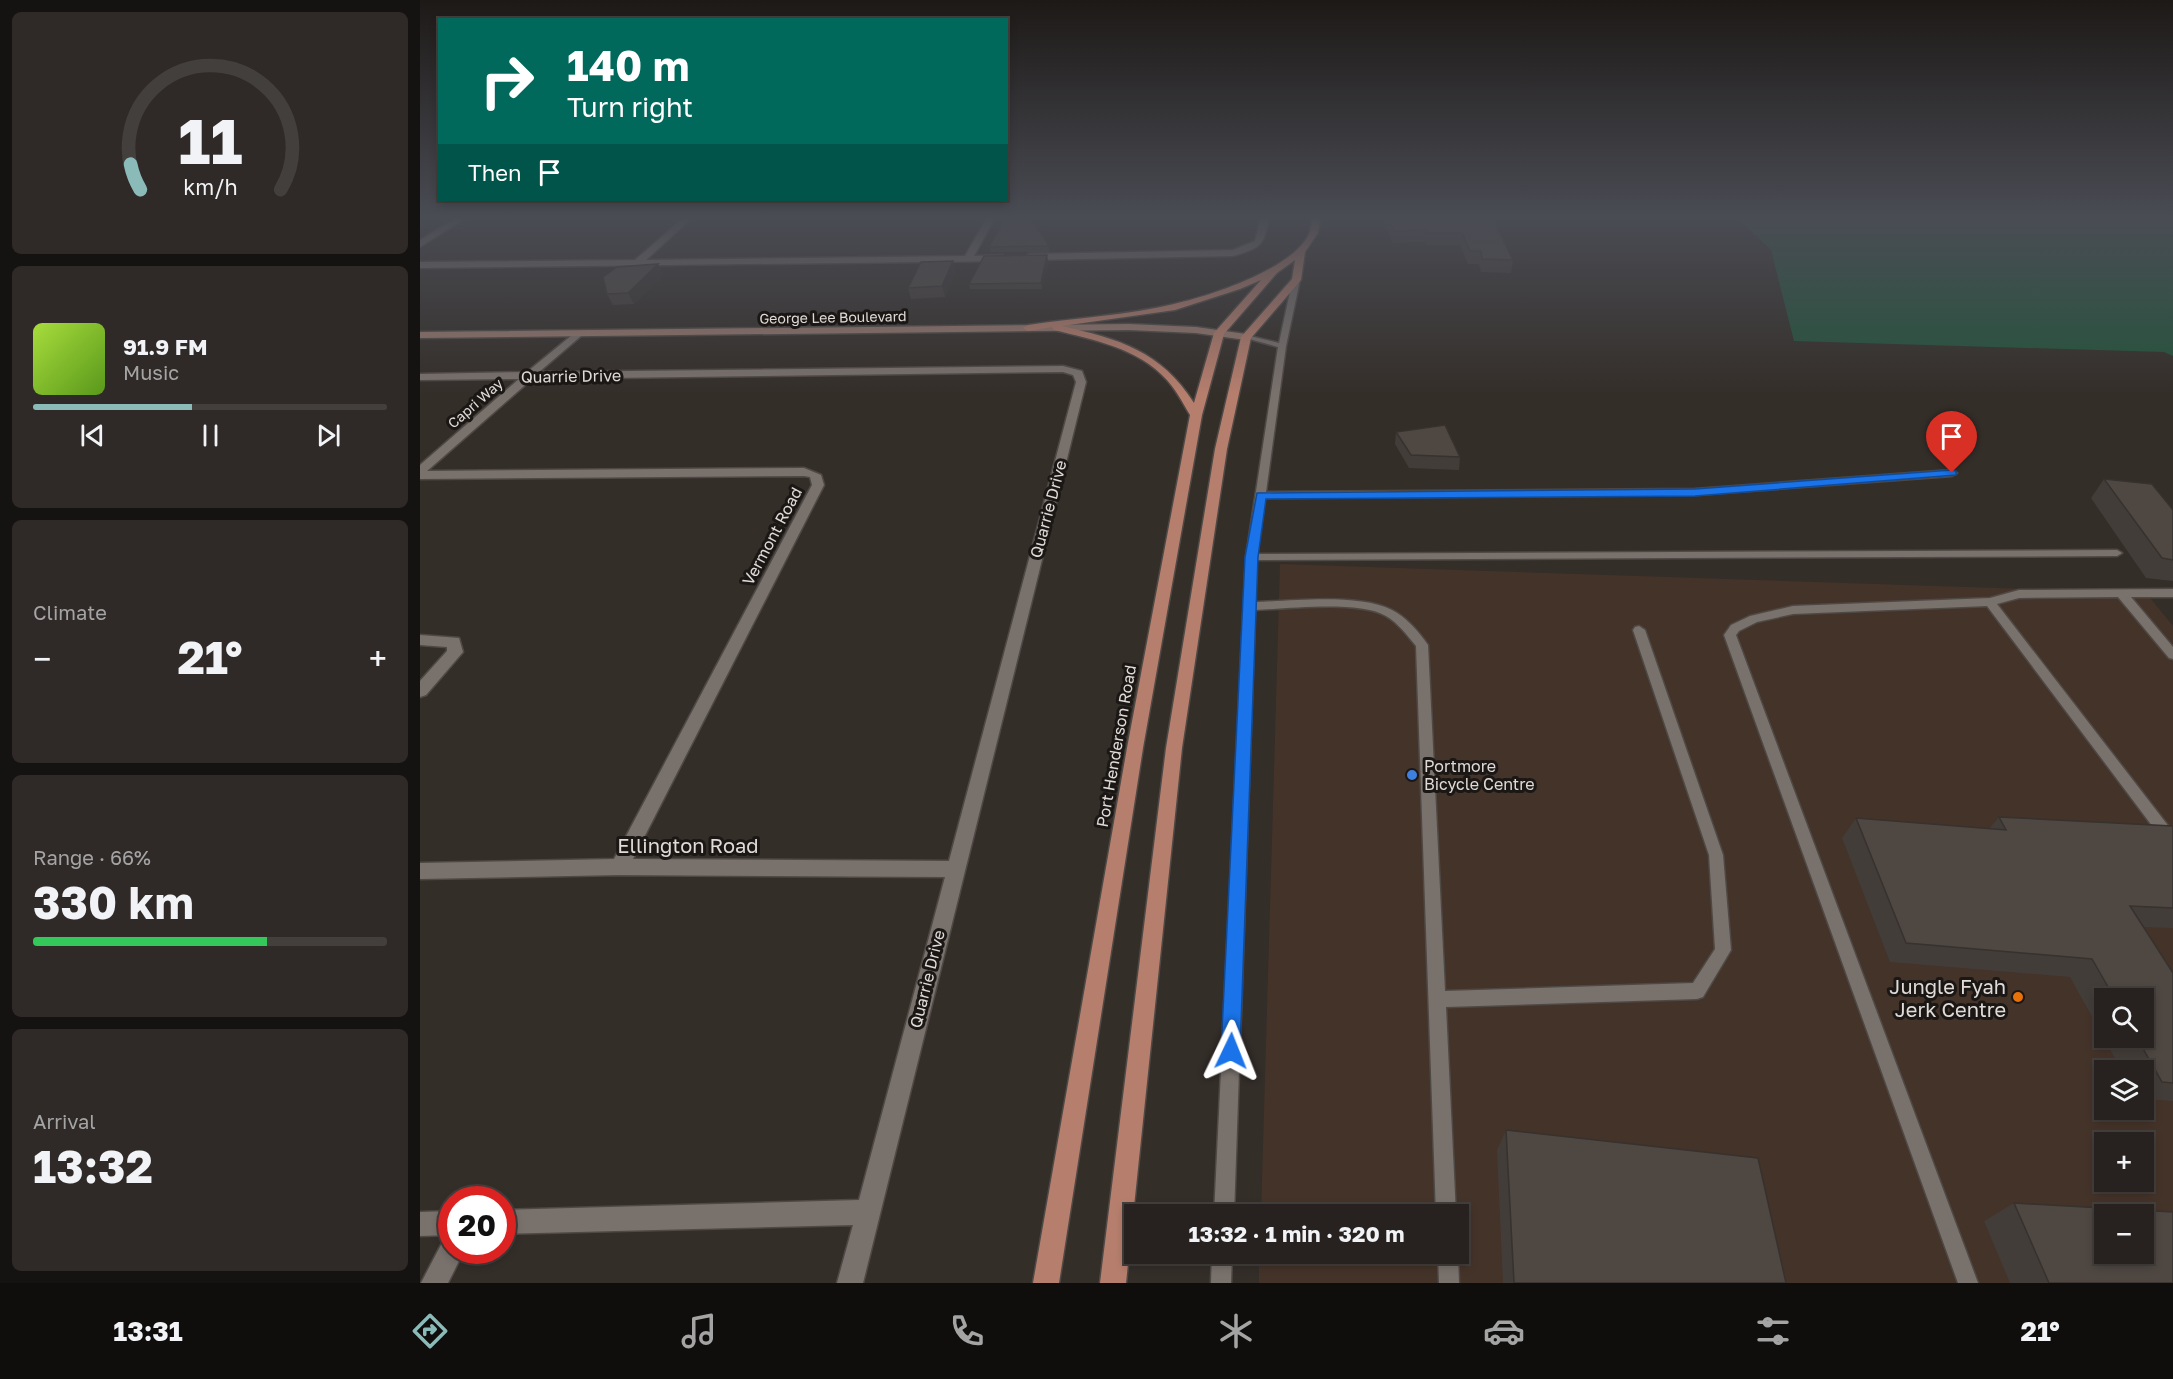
<!DOCTYPE html>
<html lang="en">
<head>
<meta charset="utf-8">
<style>
  :root { --surface:#27221f; --page:#2f2a28; --text:#f1f3f6; --muted:#a4a4a4; --line:#433f3d; --accent:#8bbbb9 }
  body { margin:0; font-family:"Golos Text",sans-serif; background:var(--page); color:var(--text); height:100vh; display:flex; flex-direction:column; font-size:22px; white-space:nowrap }
  * { box-sizing:border-box; margin:0 }
  p { font-size:20px; color:var(--muted) }
  .icon { flex:none; width:33px; height:33px; fill:none; stroke:currentColor; stroke-width:2; stroke-linecap:round; stroke-linejoin:round }
  .map { position:relative; flex:1; overflow:hidden }
  .side { display:flex; flex-direction:column; gap:12px; padding:12px; background:#151311; width:420px }
  .side>* { flex:none }
  .hud { position:absolute; left:18px; top:18px; width:570px; height:183px; border-radius:0px; box-shadow:0 3px 9px #0003,0 0 0 2px var(--line); background:#00695c; color:#fff; overflow:hidden }
  .controls { position:absolute; left:1674px; top:988px; display:grid; gap:12px }
  .controls a { display:grid; place-items:center; width:60px; height:60px; border-radius:0px; background:var(--surface); box-shadow:0 3px 9px #0003,0 0 0 2px var(--line); font-size:30px }
  .speed { position:absolute; left:18px; top:1186px; display:flex; gap:12px; font-size:30px; font-weight:700; text-align:center }
  .speed>* { display:grid; place-content:center; width:78px; height:78px; border-radius:50%; background:var(--surface); box-shadow:0 3px 9px #0003,0 0 0 2px var(--line); line-height:1 }
  .speed .limit { border:9px solid #d22; background:#fff; color:#111 }
  .pin { position:absolute; display:grid; place-items:center; width:51px; height:51px; color:#fff; margin:-62px -26px; border-radius:50% 50% 50% 0; rotate:-45deg; box-shadow:0 0 6px #0007 }
  .pin .icon { rotate:45deg }
  .me { position:absolute; width:66px; margin:-33px; rotate:2deg; stroke-linejoin:round; filter:drop-shadow(0 0 4px #0008) }
  .turn { display:flex; align-items:center; gap:21px; height:126px; padding:0 30px; font-size:27px }
  .turn .icon { width:78px; height:78px; stroke-width:2.5 }
  .turn b { display:block; font-size:42px; line-height:51px }
  .then { display:flex; align-items:center; height:57px; padding:0 30px; background:#0003; gap:12px; font-size:22px }
  .big { font-size:45px; font-weight:700; line-height:1.1 }
  .side .tile { flex:1; display:flex; flex-direction:column; justify-content:center; gap:9px; min-width:0; padding:0 21px; border-radius:9px; background:var(--page) }
  .side .dial { align-items:center; gap:0 }
  .dial svg { height:156px; overflow:visible; fill:none; stroke:var(--line); stroke-width:7; stroke-linecap:round; text-anchor:middle }
  .dial text { fill:var(--text); stroke:none }
  .song { display:flex; align-items:center; gap:18px }
  .cover { width:72px; height:72px; border-radius:9px; background:linear-gradient(135deg,hsl(80 70% 55%),hsl(90 70% 35%)) }
  .played { height:6px; border-radius:3px; background:linear-gradient(90deg,var(--accent) 45%,var(--line) 45%) }
  .keys { display:flex; justify-content:space-around; direction:ltr }
  .heat { display:flex; justify-content:space-between; align-items:center; font-size:33px; direction:ltr }
  .charge { height:9px; border-radius:4px; background:linear-gradient(90deg,#34c759 66%,var(--line) 0) }
  .trip { position:absolute; left:704px; top:1204px; width:345px; height:60px; border-radius:0px; background:var(--surface); box-shadow:0 3px 9px #0003,0 0 0 2px var(--line); font-weight:700; line-height:60px; text-align:center }
  .menu { display:flex; height:96px; justify-content:space-around; align-items:center; background:#100e0c; color:var(--muted) }
  .menu .icon { width:42px; height:42px }
  .menu .selected { color:var(--accent) }
  .menu b { font-size:27px; color:var(--text) }
  main { display:flex; flex:1; min-height:0 }
  .map>svg:first-child { display:block }
  .commercial { fill:#443329; fill-rule:evenodd }
  .green { fill:#24543c }
  .lines { fill:none; stroke-linecap:round; stroke-linejoin:round }
  .lane-casing { stroke:#4f4945; stroke-width:3 }
  .street-casing { stroke:#4f4945; stroke-width:3 }
  .secondary-casing { stroke:#4f4945; stroke-width:3 }
  .primary-casing { stroke:#4f4945; stroke-width:3 }
  .lane { fill:#79716c; fill-rule:evenodd }
  .street { fill:#79716c; fill-rule:evenodd }
  .secondary { fill:#97786d; fill-rule:evenodd }
  .primary { fill:#b67e6d; fill-rule:evenodd }
  .wall { fill:#433d39; fill-rule:evenodd }
  .shaded-wall { fill:#37322e }
  .building { fill:#4e4742; stroke:#37322e; stroke-width:1.5; fill-rule:evenodd }
  .route { fill:#1a73e8; stroke:#114b97; stroke-width:1.5 }
  .shop-dot { fill:#3f7fe0; stroke:#1a1715; stroke-width:2 }
  .food-dot { fill:#e8710a; stroke:#1a1715; stroke-width:2 }
  .labels { text-anchor:middle; dominant-baseline:central; stroke-width:6; stroke-linejoin:round; paint-order:stroke }
  .far-street-label { font-size:14px; fill:#e0dbd8; stroke:#1a1715 }
  .street-label { font-size:16px; fill:#e0dbd8; stroke:#1a1715 }
  .poi-label { font-size:16px; fill:#e0dbd8; stroke:#1a1715; text-anchor:start }
  .near-street-label { font-size:20px; fill:#e0dbd8; stroke:#1a1715 }
  .near-poi-label { font-size:20px; fill:#e0dbd8; stroke:#1a1715; text-anchor:end }
</style>
</head>
<body>
<main>
<section class="side">
<div class="tile dial"><svg viewBox="0 0 100 80">
<path d="M14 69A42 42 0 1 1 86 69"/>
<path d="M14 69A42 42 0 0 1 9 56" stroke="#8bbbb9"/>
<text x="50" y="56" font-size="32" font-weight="700">11</text>
<text x="50" y="72" font-size="11">km/h</text>
</svg></div>
<div class="tile">
<div class="song"><i class="cover"></i><div><b>91.9 FM</b><p>Music</p></div></div>
<div class="played"></div>
<div class="keys"><svg class="icon" aria-label="previous" viewBox="0 0 24 24"><path d="M18 5L8 12l10 7zM5 5v14"/></svg><svg class="icon" aria-label="pause" viewBox="0 0 24 24"><path d="M8 5v14M16 5v14"/></svg><svg class="icon" aria-label="next" viewBox="0 0 24 24"><path d="M6 5l10 7-10 7zM19 5v14"/></svg></div>
</div>
<div class="tile"><p>Climate</p>
<div class="heat"><a>−</a><b class="big">21°</b><a>+</a></div>
</div>
<div class="tile"><p>Range · 66%</p><b class="big">330 km</b><div class="charge"></div></div>
<div class="tile"><p>Arrival</p><b class="big">13:32</b></div>
</section>
<div class="map">
<svg width="1753" height="1283" viewBox="0 0 1753 1283">
  <rect width="100%" height="100%" fill="#342e29"/>
  <path class="commercial" d="M860,564L1726,593L1753,626V1283H839V1254H1038V1215H841ZM1684,999H1724V1038H1684ZM1684,1071H1724V1110H1684ZM1684,1143H1724V1182H1684ZM1684,1215H1724V1254H1684Z"/>
  <polygon class="green" points="1315,216 1753,216 1753,356 1744,352 1374,341 1351,250"/>
  <g class="lines">
    <g class="lane-casing">
      <g id="lane">
        <path d="M873,278L880,280L866,346L846,492L1275,489L1532,470L1537,473L1532,476L1275,495L845,498L837,554L1697,550L1702,553L1697,556L836,560L835,602C873,601 938,593 972,610C986,617 999,632 1008,645L1025,991L1273,983L1295,949L1289,855L1213,630L1215,627L1219,626L1225,630L1303,855L1311,950L1283,997L1277,999L1026,1007L1036,1215H1016L996,646C987,635 978,623 966,616C939,600 867,609 835,610L814,1215H794L826,557L858,347L822,337L826,335L859,343Z"/>
        <polygon points="1753,589 1753,597 1711,597 1753,647 1753,659 1749,658 1698,597 1599,598 1577,604 1753,832 1753,849 1748,847 1567,606 1373,614 1337,622 1319,631 1316,635 1558,1283 1538,1283 1304,635 1311,625 1330,616 1373,606 1570,598 1599,590"/>
        <polygon points="792,1254 812,1254 811,1283 791,1283"/>
        <polygon points="1018,1254 1038,1254 1039,1283 1019,1283"/>
      </g>
    </g>
    <g class="street-casing">
      <g id="street">
        <polygon points="40,216 49,216 0,247 0,240"/>
        <polygon points="266,216 274,216 226,260 545,256 568,216 576,216 554,256 582,255 586,258 582,261 0,268 0,262 215,260"/>
        <path d="M841,216H849C845,245 841,248 813,256L609,260L605,257L609,254L813,250L835,241Z"/>
        <path d="M157,331L161,332V336L119,372L643,366L662,371L666,382L443,1283H417L433,1225L82,1234V1210L439,1200L525,877L199,875L0,879V863L194,859L392,485L390,477L384,476L0,479V465L99,379L0,380V374L107,372ZM643,372L653,375L656,382L529,861L213,859L404,485L401,475L384,468L7,471L112,379Z"/>
        <polygon points="0,635 39,638 43,652 6,695 0,697 0,681 27,651 27,647 0,645"/>
        <polygon points="32,1211 32,1235 0,1236 0,1212"/>
        <polygon points="32,1238 32,1251 44,1251 28,1283 1,1283 23,1241"/>
      </g>
    </g>
    <g class="secondary-casing">
      <polygon id="secondary" points="709,324 776,327 826,334 831,337 826,340 776,333 709,330 0,338 0,332"/>
    </g>
    <g class="primary-casing">
      <path id="primary" d="M892,216H900L898,233L885,252L881,280L831,338L807,449L762,748L706,1283H680L746,748L795,449L821,337L872,279L875,260L857,273L804,334L782,415L723,748L639,1283H613L707,748L770,415C763,403 756,390 747,380C718,348 674,340 634,330L632,327L608,331L603,328L608,325C654,318 709,315 754,304C790,296 873,269 889,234C891,229 891,222 892,216ZM841,280L794,333L774,403C741,351 699,339 642,326L755,310L820,289Z"/>
    </g>
    <use href="#lane" class="lane"/>
    <use href="#street" class="street"/>
    <use href="#secondary" class="secondary"/>
    <use href="#primary" class="primary"/>
  </g>
  <g class="wall">
    <polygon points="965,216 1085,216 1076,224 1093,260 1091,273 1061,272 1059,264 1048,264 1040,245 1006,245 1005,242 973,243 964,224"/>
    <polygon points="629,246 630,252 571,252 569,247"/>
    <polygon points="533,261 536,272 525,297 491,299 488,288"/>
    <polygon points="628,261 622,289 550,289 549,284"/>
    <polygon points="238,264 243,275 214,304 193,305 187,294"/>
    <polygon points="976,432 1040,457 1039,470 989,468 975,444"/>
    <polygon points="1684,479 1753,510 1753,581 1726,578 1671,498"/>
    <path d="M1579,817L1753,826V928L1724,927L1753,973V1101L1724,1099V1071H1702L1650,977L1470,962L1422,838L1436,818L1569,829ZM1684,999H1724V1038H1684Z"/>
    <polygon points="1086,1130 1366,1283 1083,1283 1077,1150"/>
    <polygon points="1594,1203 1753,1283 1590,1283 1564,1221"/>
  </g>
  <g class="shaded-wall">
    <polygon points="1074,216 1085,216 1071,229 1072,217"/>
    <polygon points="627,255 628,261 622,289 621,283"/>
    <polygon points="533,261 536,272 525,297 522,286"/>
    <polygon points="238,264 243,275 214,304 208,293"/>
  </g>
  <g class="building">
    <polygon points="967,216 1074,216 1072,217 1093,260 1062,259 1061,251 1050,251 1042,233 1007,233 1006,230 974,231"/>
    <polygon points="584,220 614,222 629,246 569,247"/>
    <polygon points="627,255 621,283 549,284 564,256"/>
    <polygon points="533,261 522,286 488,288 501,262"/>
    <polygon points="238,264 208,293 187,294 183,277 197,267"/>
    <polygon points="1025,425 1040,457 991,455 976,432"/>
    <polygon points="1684,479 1732,484 1753,510 1753,560 1742,558"/>
    <polygon points="1579,817 1753,826 1753,908 1710,906 1753,973 1753,1083 1742,1082 1717,1038 1724,1038 1724,999 1695,999 1672,959 1486,943 1436,818 1586,830"/>
    <polygon points="1086,1130 1338,1158 1366,1283 1094,1283"/>
    <path d="M1594,1203L1753,1212V1283H1629ZM1684,1215H1724V1254H1684Z"/>
  </g>
  <linearGradient id="sky" x2="0" y2="1"><stop stop-color="#1d1917"/><stop offset="0.55" stop-color="#4a4c54"/><stop offset="1" stop-color="#4a4c54" stop-opacity="0"/></linearGradient>
  <rect width="1753" height="395" fill="url(#sky)"/>
  <polygon class="route" points="1532,470 1536,471 1536,475 1275,496 846,499 838,557 820,1051 818,1058 811,1061 804,1058 801,1051 825,557 837,493 1275,489"/>
  <circle class="shop-dot" cx="992" cy="775" r="6"/>
  <circle class="food-dot" cx="1598" cy="997" r="6"/>
  <g class="labels">
    <g class="far-street-label">
      <text transform="translate(413 317) rotate(-1)">George Lee Boulevard</text>
      <text transform="translate(55 403) rotate(-41)">Capri Way</text>
    </g>
    <g class="street-label">
      <text transform="translate(151 376) rotate(-1)">Quarrie Drive</text>
      <text transform="translate(628 509) rotate(-75)">Quarrie Drive</text>
      <text transform="translate(352 536) rotate(-62)">Vermont Road</text>
      <text transform="translate(696 746) rotate(-80)">Port Henderson Road</text>
      <text transform="translate(507 979) rotate(-76)">Quarrie Drive</text>
    </g>
    <g class="poi-label">
      <text x="1004" y="766">Portmore<tspan x="1004" dy="18">Bicycle Centre</tspan></text>
    </g>
    <g class="near-street-label">
      <text x="268" y="845">Ellington Road</text>
    </g>
    <g class="near-poi-label">
      <text x="1586" y="986">Jungle Fyah<tspan x="1586" dy="23">Jerk Centre</tspan></text>
    </g>
  </g>
</svg>
<div class="controls">
<a><svg class="icon" aria-label="search" viewBox="0 0 24 24"><circle cx="10" cy="10" r="6"/><path d="M15 15l6 6"/></svg></a>
<a><svg class="icon" aria-label="layers" viewBox="0 0 24 24"><path d="M12 4l9 5-9 5-9-5zM3 14l9 5 9-5"/></svg></a>
<a>+</a>
<a>−</a>
</div>
<div class="speed"><div class="limit">20</div></div>
<div class="pin" style="left:1532px;top:473px;background:#d93025"><svg class="icon" aria-label="arrive" viewBox="0 0 24 24"><path d="M6 21V4h12l-3 4 3 4H6"/></svg></div>
<svg class="me" style="left:811px;top:1051px" viewBox="-20 -20 40 40"><path d="M0-17L14 15 0 8-14 15z" fill="#1a73e8" stroke="#fff" stroke-width="4"/></svg>
<div class="trip">13:32 · 1 min · 320 m</div>
<div class="hud">
<div class="turn"><svg class="icon" aria-label="right" viewBox="0 0 24 24"><path d="M7 20v-9h11M14 6l5 5-5 5"/></svg><div><b>140 m</b>Turn right</div></div>
<div class="then">Then<svg class="icon" aria-label="arrive" viewBox="0 0 24 24"><path d="M6 21V4h12l-3 4 3 4H6"/></svg></div>
</div>
</div>
</main>
<nav class="menu">
<b>13:31</b>
<svg class="icon selected" aria-label="directions" viewBox="0 0 24 24"><path d="M12 3l9 9-9 9-9-9zM9 14v-3h6M13 9l2 2-2 2"/></svg>
<svg class="icon" aria-label="music" viewBox="0 0 24 24"><path d="M9 18V5l10-2v13"/><circle cx="6" cy="18" r="3"/><circle cx="16" cy="16" r="3"/></svg>
<svg class="icon" aria-label="phone" viewBox="0 0 24 24"><path d="M5 4h4l2 5-3 2q2 4 5 5l2-3 5 2v4C11 20 4 13 5 4z"/></svg>
<svg class="icon" aria-label="climate" viewBox="0 0 24 24"><path d="M12 3v18M4 7l16 10M4 17L20 7"/></svg>
<svg class="icon" aria-label="car" viewBox="0 0 24 24"><path d="M5 17H2v-5l4-1 3-4h7l3 4 3 1v5h-3M9 17h6M6 11h13"/><circle cx="7" cy="17" r="2"/><circle cx="17" cy="17" r="2"/></svg>
<svg class="icon" aria-label="filters" viewBox="0 0 24 24"><path d="M4 7h16M4 17h16"/><circle cx="9" cy="7" r="2"/><circle cx="15" cy="17" r="2"/></svg>
<b>21°</b>
</nav>
</body>
</html>
